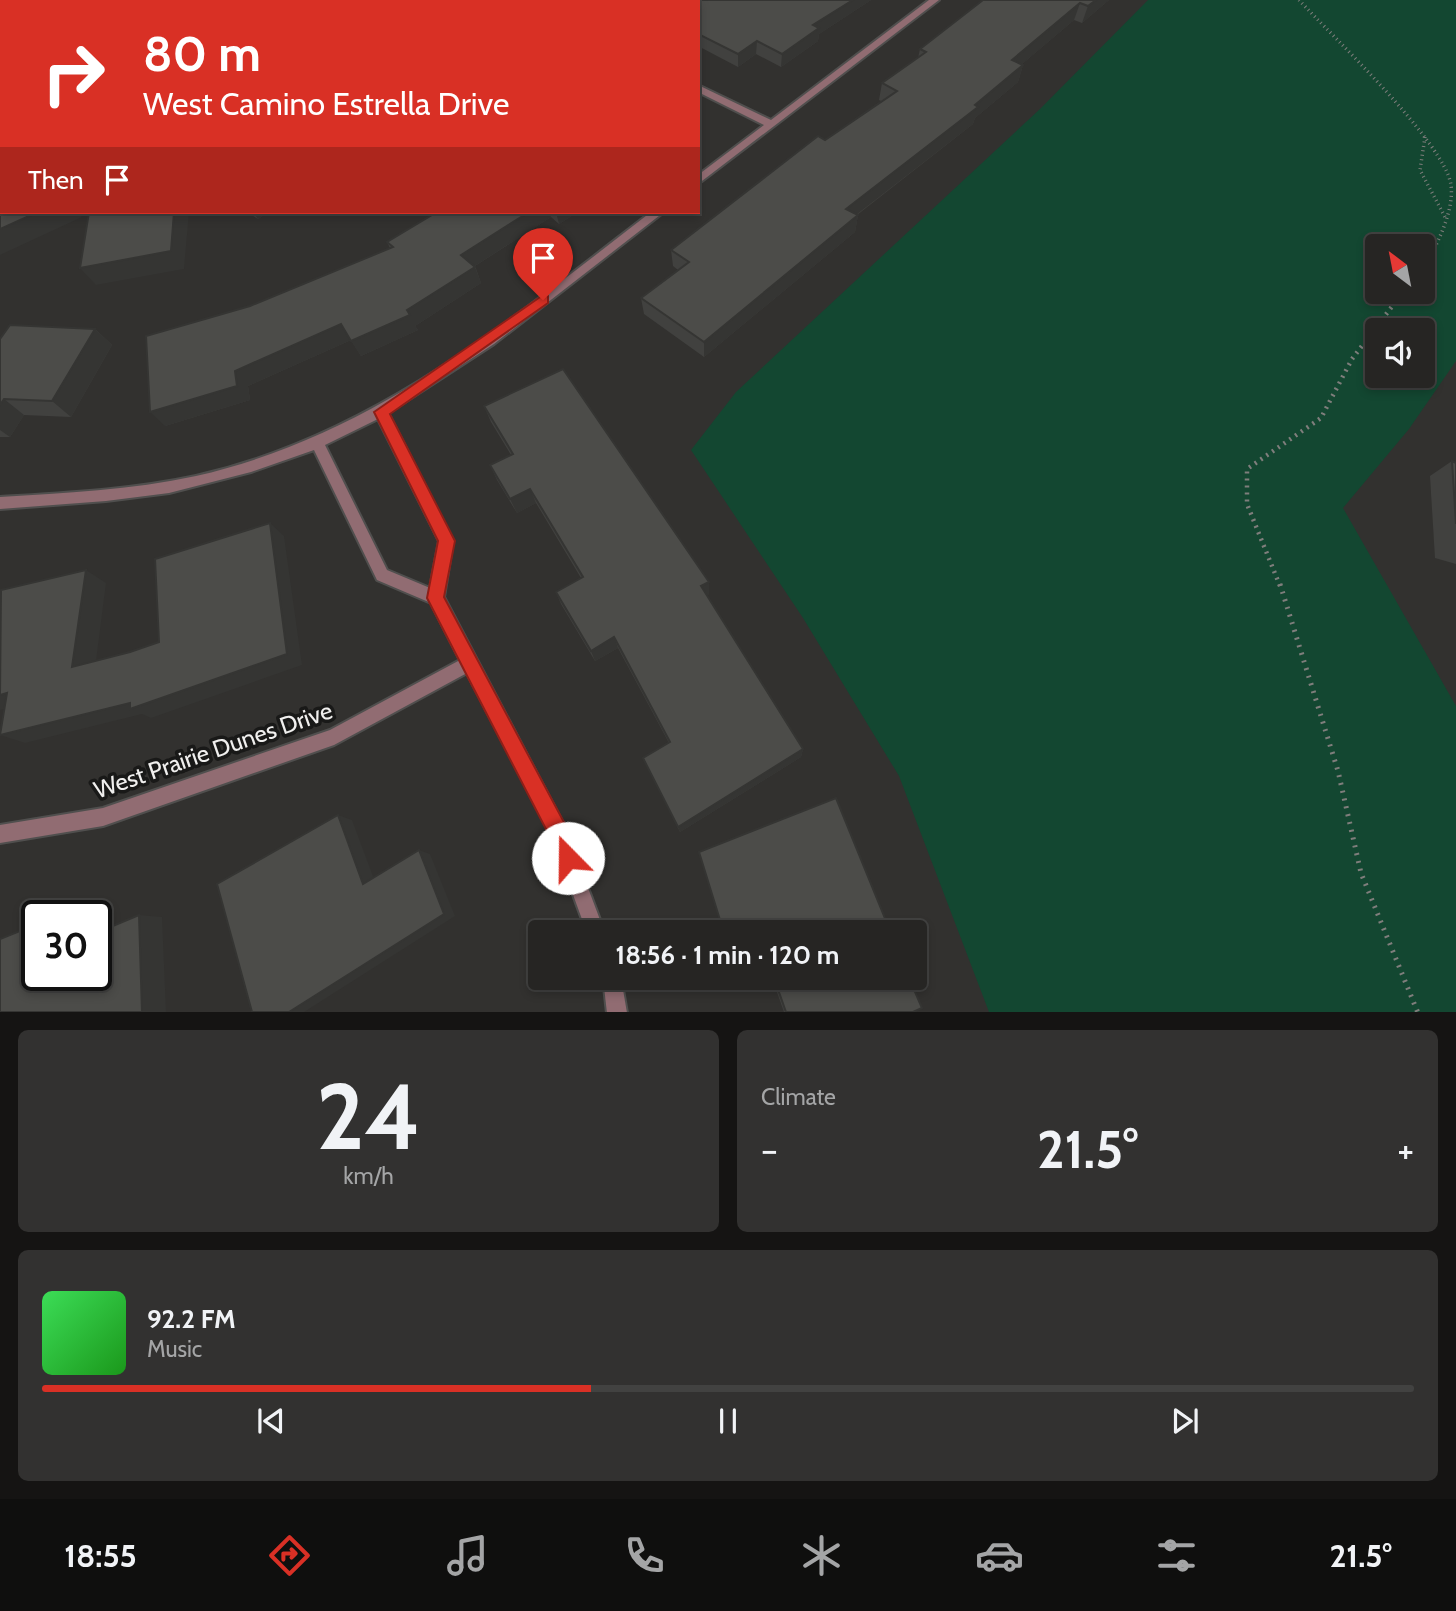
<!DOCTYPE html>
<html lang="en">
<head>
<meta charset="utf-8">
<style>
  :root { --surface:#262523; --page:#323130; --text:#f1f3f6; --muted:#a4a5a6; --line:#424241; --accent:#d93025 }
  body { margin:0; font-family:Cabin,sans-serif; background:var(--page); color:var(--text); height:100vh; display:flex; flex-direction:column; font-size:26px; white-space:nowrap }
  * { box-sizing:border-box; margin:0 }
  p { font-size:23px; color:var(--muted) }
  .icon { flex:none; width:38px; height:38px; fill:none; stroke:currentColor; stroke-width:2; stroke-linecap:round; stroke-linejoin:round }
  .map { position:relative; height:1012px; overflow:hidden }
  .details { display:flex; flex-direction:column; gap:18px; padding:18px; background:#151413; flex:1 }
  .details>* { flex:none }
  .guide { position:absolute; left:0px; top:0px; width:700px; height:214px; box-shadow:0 4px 10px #0003,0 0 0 2px var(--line); background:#d93025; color:#fff; overflow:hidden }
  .needle { width:46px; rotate:328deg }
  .buttons { position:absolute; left:1365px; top:234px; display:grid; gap:14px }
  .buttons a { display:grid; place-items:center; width:70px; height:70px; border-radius:7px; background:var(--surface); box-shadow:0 4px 10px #0003,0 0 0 2px var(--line); font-size:35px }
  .speed { position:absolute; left:21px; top:900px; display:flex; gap:14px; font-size:35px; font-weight:700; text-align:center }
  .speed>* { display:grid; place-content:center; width:91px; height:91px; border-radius:50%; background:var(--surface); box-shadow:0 4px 10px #0003,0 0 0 2px var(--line); line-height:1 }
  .speed .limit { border:4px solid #111; border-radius:10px; background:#fff; color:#111 }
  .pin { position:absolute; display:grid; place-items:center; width:60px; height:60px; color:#fff; margin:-72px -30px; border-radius:50% 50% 50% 0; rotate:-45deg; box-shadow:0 0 7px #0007 }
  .pin .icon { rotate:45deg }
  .me { position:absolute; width:77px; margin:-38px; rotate:338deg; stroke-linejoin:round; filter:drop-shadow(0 0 5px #0008) }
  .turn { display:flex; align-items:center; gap:24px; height:147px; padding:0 28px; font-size:32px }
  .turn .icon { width:91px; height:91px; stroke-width:2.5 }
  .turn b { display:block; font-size:49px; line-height:60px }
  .then { display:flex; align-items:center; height:66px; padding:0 28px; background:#0003; gap:14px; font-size:26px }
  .big { font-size:52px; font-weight:800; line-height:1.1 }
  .details .tile { flex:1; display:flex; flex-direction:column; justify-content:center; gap:10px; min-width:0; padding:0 24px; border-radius:10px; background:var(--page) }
  .details .dial { align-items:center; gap:0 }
  .dial b { font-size:91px; line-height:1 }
  .song { display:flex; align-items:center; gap:21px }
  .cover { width:84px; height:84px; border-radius:10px; background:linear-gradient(135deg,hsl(130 70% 55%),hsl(120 70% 35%)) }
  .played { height:7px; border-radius:4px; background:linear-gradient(90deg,var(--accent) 40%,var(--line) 40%) }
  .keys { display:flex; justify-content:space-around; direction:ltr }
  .heat { display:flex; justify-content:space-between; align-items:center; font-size:38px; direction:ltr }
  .details .tiles { flex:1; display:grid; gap:18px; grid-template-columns:1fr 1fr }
  .tile:last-child { grid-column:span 2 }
  .trip { position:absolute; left:528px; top:920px; width:399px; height:70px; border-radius:7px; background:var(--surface); box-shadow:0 4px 10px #0003,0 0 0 2px var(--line); font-weight:800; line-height:70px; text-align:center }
  .tabs { display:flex; height:112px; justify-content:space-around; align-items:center; background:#0f0f0e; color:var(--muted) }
  .tabs .icon { width:49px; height:49px }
  .tabs .selected { color:var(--accent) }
  .tabs b { font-size:32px; color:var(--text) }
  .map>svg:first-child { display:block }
  .green { fill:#134731; fill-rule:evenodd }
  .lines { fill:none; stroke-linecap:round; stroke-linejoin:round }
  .street-casing { stroke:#504f4e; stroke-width:4 }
  .path-far2 { stroke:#7f7e7c; stroke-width:3.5; stroke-dasharray:1 3.5; stroke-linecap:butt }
  .path-far1 { stroke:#7f7e7c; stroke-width:4.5; stroke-dasharray:2 5; stroke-linecap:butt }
  .path { stroke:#7f7e7c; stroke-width:5; stroke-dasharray:2 6; stroke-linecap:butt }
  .street { fill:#916c72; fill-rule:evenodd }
  .wall { fill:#41413f }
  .shaded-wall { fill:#353533 }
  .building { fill:#4c4c49; stroke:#353533; stroke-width:2 }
  .route { fill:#d93025; stroke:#8d1f18; stroke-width:2 }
  .labels { text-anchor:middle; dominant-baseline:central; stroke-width:7; stroke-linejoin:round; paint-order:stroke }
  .street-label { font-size:24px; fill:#f0efee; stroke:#191918 }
</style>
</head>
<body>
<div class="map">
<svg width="1456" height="1013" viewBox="0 0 1456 1013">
  <rect width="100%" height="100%" fill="#32312f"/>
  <path class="green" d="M1148,0H1456V361L1409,429L1343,508L1456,706V1012H989L899,776L803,618L691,450L736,392L1040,109ZM1377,247H1423V292H1377ZM1377,331H1423V376H1377Z"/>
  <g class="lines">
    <g class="street-casing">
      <g id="street">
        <polygon points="349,0 361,0 348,2"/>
        <polygon points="548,0 556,0 557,2 548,2"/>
        <polygon points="929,0 939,0 698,184 698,175 764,125 698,92 698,85 771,120"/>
        <path d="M651,212H664L494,344L388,413L453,541L444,597L565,827L605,933H587L552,837L467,673L334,745L103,826L0,843V825L103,808L330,730L460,660L431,603L377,580L314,450L251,472L169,493L106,501L0,509V497C65,493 131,490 196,476C373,436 510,321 651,212ZM378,419L439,541L430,588L387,570L325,445Z"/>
        <polygon points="603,978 621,978 627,1013 607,1013"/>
      </g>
    </g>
    <g class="path-far2">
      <path d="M1299,0C1332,36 1445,143 1451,185C1454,207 1441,237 1430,256"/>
      <polyline points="1425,137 1420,170 1445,217"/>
    </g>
    <g class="path-far1">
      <polyline points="1423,267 1431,254"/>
      <polyline points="1280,586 1247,504 1247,469 1321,418 1352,359 1403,292"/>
    </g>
    <polyline class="path" points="1280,584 1338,771 1361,873 1418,1013"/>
    <use href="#street" class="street"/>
  </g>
  <g class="wall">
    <polygon points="623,0 871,0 819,34 818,41 781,67 756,54 738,67 698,46 698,2 626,2"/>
    <polygon points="983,0 1109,0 1082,23 1074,20 1022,64 1023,65 1018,82 975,118 973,124 857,215 858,215 855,232 704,357 644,314 641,298 678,270 673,266 671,250 825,140 881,101 879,100 882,83 918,58 920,49"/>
    <polygon points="247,212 269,212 258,219"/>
    <polygon points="437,212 578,212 559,224 551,217 475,266 481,283 415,326 418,330 361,356 351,340 248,386 250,400 165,426 250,306 390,248 387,242"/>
    <polygon points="95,329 112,345 71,417 24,415 10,437 0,437 0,339"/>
    <polygon points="484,406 709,594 707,595 803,749 801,757 680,832 643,758 669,743 618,648 595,661 561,604 556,592 581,578 536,503 517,513 497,480 490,465 511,455 491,422"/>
    <polygon points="1452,461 1456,463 1456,564 1435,558 1430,476"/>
    <polygon points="772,978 909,978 913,1012 784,1012"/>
  </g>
  <g class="shaded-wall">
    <polygon points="242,0 281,0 279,2 239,2"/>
    <polygon points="853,0 871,0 819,34 818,41 781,67 782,54 813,25"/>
    <polygon points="1096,0 1109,0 1082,23 1088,6"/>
    <polygon points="1080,3 1074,20 1007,77 1012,60"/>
    <polygon points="757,41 756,54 738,67 738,54"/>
    <polygon points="1023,65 1018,82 975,118 973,124 843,225 846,209 975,105"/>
    <polygon points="38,212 78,212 82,217 0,255 0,229"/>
    <polygon points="174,212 189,212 184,269 96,285 80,268"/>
    <polygon points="253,212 269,212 258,219"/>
    <polygon points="529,212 549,212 551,217 467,271 461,255"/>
    <polygon points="556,212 578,212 559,224"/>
    <polygon points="858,215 855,232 704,357 704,342"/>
    <polygon points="475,267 481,283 415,326 418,330 361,356 351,341 407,310"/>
    <polygon points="341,324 351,340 248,386 250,400 165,426 150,412 235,371"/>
    <polygon points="95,329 112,345 71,417 52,401"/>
    <polygon points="4,399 24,415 10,437 0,430 0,405"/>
    <polygon points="530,489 536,503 517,513 510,499"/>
    <polygon points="270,523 284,536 302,665 151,718 142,714 25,743 0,735 130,703"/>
    <polygon points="86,570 106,583 94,677 72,667"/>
    <polygon points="709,582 709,594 702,598 701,586"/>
    <polygon points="614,637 618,648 595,661 591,651"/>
    <polygon points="7,693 32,703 0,710 0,695"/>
    <polygon points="803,749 801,757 680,832 678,827"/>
    <polygon points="338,815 352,820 377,887 363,884"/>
    <polygon points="419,850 430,854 455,916 304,1012 289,1012"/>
    <polygon points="139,915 162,917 166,1012 142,1012"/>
  </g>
  <g class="building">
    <polygon points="131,0 242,0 239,2 128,2"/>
    <polygon points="415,0 506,0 507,2 412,2"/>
    <polygon points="643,0 853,0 813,25 819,28 782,54 757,41 738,54 698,34 698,2 645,2"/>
    <polygon points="983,0 1096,0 1088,6 1080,3 1012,60 1023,65 975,105 978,107 846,209 858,215 704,342 641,298 689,262 671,250 818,136 825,140 897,91 882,83 926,52 920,49"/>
    <polygon points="2,65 2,212 38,212 0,229 0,67"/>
    <polygon points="89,212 174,212 171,251 80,268"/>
    <polygon points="437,212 529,212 461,255 475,267 407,310 410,315 351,341 341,324 235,371 237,386 150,412 146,336 250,306 393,247 387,242"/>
    <polygon points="10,325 95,329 52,401 4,399 0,405 0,339"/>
    <polygon points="563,369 709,582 701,586 803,749 678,827 643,758 670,742 614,637 591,651 556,592 583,577 530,489 510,499 490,465 513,454 484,406"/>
    <polygon points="1452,461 1456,463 1456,524"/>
    <polygon points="270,523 287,654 130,709 130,703 0,735 7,693 0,695 1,590 86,570 72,667 130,652 159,642 155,559"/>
    <polygon points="836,798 891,933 759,933 758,930 750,933 724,933 699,852"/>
    <polygon points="338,815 363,884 419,850 444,914 289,1012 252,1012 217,884"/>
    <polygon points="139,915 142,1012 0,1012 0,939 37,924 37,975 96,975 96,933"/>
    <polygon points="774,978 909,978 922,1008 913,1012 786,1012"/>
  </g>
  <polygon class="route" points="543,295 548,296 548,303 390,414 455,541 444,597 566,826 578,858 575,865 568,868 561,865 550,837 427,598 438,541 374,412"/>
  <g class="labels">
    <g class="street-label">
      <text transform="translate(213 750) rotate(-19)">West Prairie Dunes Drive</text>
    </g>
  </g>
</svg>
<div class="buttons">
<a><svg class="needle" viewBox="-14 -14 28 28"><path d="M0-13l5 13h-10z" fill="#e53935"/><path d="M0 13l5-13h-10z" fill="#a4a5a6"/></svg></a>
<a><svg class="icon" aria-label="sound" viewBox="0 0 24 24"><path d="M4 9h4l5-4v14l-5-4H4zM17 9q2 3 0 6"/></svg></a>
</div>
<div class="speed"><div class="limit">30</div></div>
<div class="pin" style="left:543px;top:300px;background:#d93025"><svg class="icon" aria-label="arrive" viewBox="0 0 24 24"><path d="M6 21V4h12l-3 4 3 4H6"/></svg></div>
<svg class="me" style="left:568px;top:858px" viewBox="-20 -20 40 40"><circle r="19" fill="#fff"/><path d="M0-13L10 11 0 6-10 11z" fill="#d93025"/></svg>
<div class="trip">18:56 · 1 min · 120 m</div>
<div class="guide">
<div class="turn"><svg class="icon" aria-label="right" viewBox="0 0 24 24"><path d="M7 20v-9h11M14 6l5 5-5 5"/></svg><div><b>80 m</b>West Camino Estrella Drive</div></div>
<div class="then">Then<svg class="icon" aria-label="arrive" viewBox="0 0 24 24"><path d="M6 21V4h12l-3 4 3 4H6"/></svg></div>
</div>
</div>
<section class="details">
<div class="tiles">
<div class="tile dial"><b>24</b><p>km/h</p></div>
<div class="tile"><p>Climate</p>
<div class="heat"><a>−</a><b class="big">21.5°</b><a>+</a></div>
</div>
<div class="tile">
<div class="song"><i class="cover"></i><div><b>92.2 FM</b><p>Music</p></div></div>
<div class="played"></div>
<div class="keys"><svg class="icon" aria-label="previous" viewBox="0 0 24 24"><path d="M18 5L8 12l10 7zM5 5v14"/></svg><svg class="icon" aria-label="pause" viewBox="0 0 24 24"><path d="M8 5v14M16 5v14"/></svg><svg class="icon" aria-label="next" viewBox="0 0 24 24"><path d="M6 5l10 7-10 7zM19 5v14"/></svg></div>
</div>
</div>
</section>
<nav class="tabs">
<b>18:55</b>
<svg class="icon selected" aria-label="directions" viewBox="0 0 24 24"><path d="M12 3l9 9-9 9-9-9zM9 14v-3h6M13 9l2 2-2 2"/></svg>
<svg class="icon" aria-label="music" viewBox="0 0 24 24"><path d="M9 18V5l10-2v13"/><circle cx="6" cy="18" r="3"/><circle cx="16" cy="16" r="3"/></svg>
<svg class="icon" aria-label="phone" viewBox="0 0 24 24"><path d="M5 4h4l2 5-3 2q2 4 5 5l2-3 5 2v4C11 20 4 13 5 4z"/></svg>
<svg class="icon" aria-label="climate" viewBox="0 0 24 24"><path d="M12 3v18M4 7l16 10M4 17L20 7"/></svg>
<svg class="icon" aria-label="car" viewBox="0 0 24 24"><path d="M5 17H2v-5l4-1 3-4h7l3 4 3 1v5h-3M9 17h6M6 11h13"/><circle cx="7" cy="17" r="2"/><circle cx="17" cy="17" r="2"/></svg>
<svg class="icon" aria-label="filters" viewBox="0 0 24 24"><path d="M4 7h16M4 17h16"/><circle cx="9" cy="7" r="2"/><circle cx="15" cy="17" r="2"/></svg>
<b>21.5°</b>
</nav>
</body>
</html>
